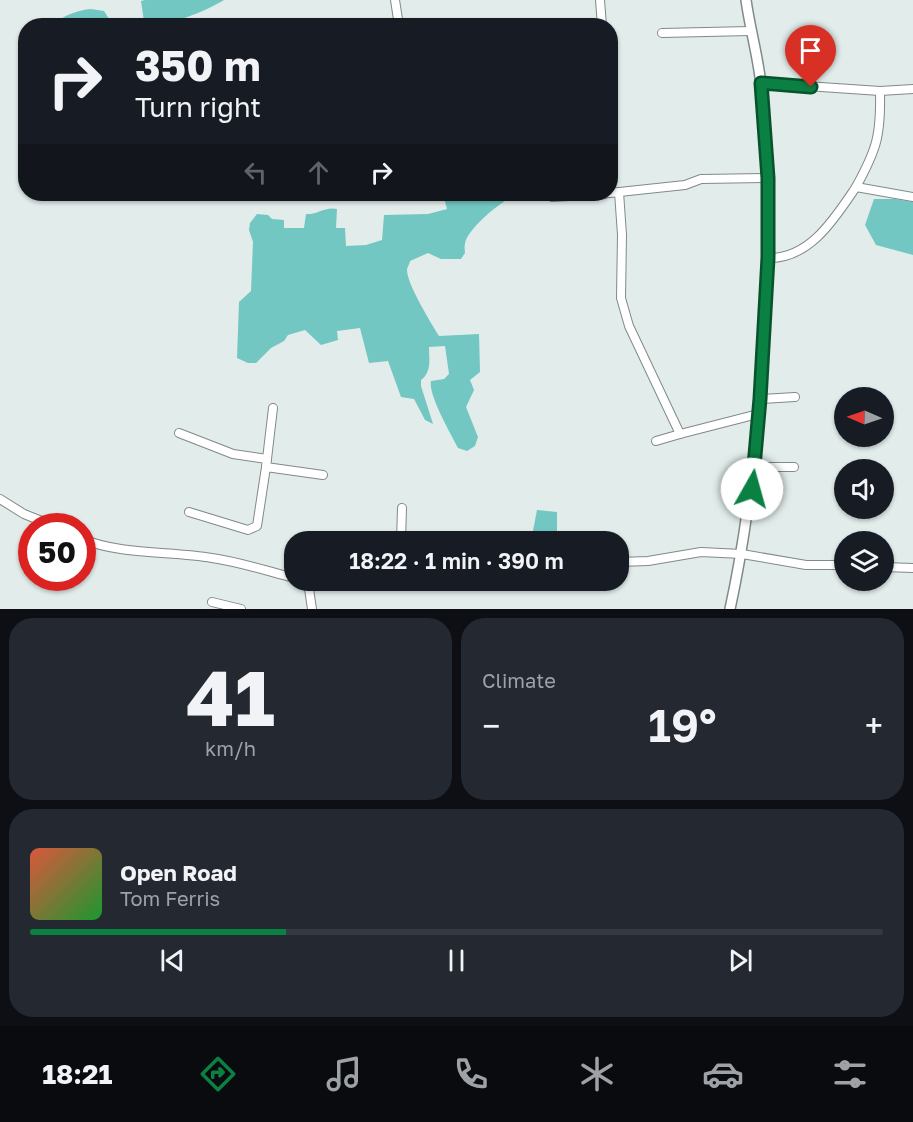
<!DOCTYPE html>
<html lang="en">
<head>
<meta charset="utf-8">
<style>
  :root { --surface:#171b24; --page:#242831; --text:#f1f3f6; --muted:#9ea1a6; --line:#363941; --accent:#0b8043 }
  body { margin:0; font-family:"Golos Text",sans-serif; background:var(--page); color:var(--text); height:100vh; display:flex; flex-direction:column; font-size:22px; white-space:nowrap }
  * { box-sizing:border-box; margin:0 }
  p { font-size:20px; color:var(--muted) }
  .icon { flex:none; width:33px; height:33px; fill:none; stroke:currentColor; stroke-width:2; stroke-linecap:round; stroke-linejoin:round }
  .map { position:relative; height:609px; overflow:hidden }
  .details { display:flex; flex-direction:column; gap:9px; padding:9px; background:#0d0f14; flex:1 }
  .details>* { flex:none }
  .hud { position:absolute; left:18px; top:18px; width:600px; height:183px; border-radius:24px; box-shadow:0 2px 4px #0004; background:#171b24; color:var(--text); overflow:hidden }
  .needle { width:39px; rotate:272deg }
  .buttons { position:absolute; left:834px; top:387px; display:grid; gap:12px }
  .buttons a { display:grid; place-items:center; width:60px; height:60px; border-radius:50%; background:var(--surface); box-shadow:0 2px 4px #0004; font-size:30px }
  .speed { position:absolute; left:18px; top:513px; display:flex; gap:12px; font-size:30px; font-weight:700; text-align:center }
  .speed>* { display:grid; place-content:center; width:78px; height:78px; border-radius:50%; background:var(--surface); box-shadow:0 2px 4px #0004; line-height:1 }
  .speed .limit { border:9px solid #d22; background:#fff; color:#111 }
  .pin { position:absolute; display:grid; place-items:center; width:51px; height:51px; color:#fff; margin:-62px -26px; border-radius:50% 50% 50% 0; rotate:-45deg; box-shadow:0 0 6px #0007 }
  .pin .icon { rotate:45deg }
  .me { position:absolute; width:66px; margin:-33px; rotate:7deg; stroke-linejoin:round; filter:drop-shadow(0 0 4px #0008) }
  .turn { display:flex; align-items:center; gap:21px; height:126px; padding:0 18px; font-size:27px }
  .turn .icon { width:78px; height:78px; stroke-width:2.5 }
  .turn b { display:block; font-size:42px; line-height:51px }
  .lanes { display:flex; align-items:center; height:57px; padding:0 18px; background:#0003; justify-content:center; gap:30px; direction:ltr }
  .lanes .off { opacity:.35 }
  .big { font-size:45px; font-weight:600; line-height:1.1 }
  .details .tile { flex:1; display:flex; flex-direction:column; justify-content:center; gap:9px; min-width:0; padding:0 21px; border-radius:24px; background:var(--page) }
  .details .dial { align-items:center; gap:0 }
  .dial b { font-size:78px; line-height:1 }
  .song { display:flex; align-items:center; gap:18px }
  .cover { width:72px; height:72px; border-radius:9px; background:linear-gradient(135deg,hsl(10 70% 55%),hsl(130 70% 35%)) }
  .played { height:6px; border-radius:3px; background:linear-gradient(90deg,var(--accent) 30%,var(--line) 30%) }
  .keys { display:flex; justify-content:space-around; direction:ltr }
  .heat { display:flex; justify-content:space-between; align-items:center; font-size:33px; direction:ltr }
  .details .tiles { flex:1; display:grid; gap:9px; grid-template-columns:1fr 1fr }
  .tile:last-child { grid-column:span 2 }
  .trip { position:absolute; left:284px; top:531px; width:345px; height:60px; border-radius:24px; background:var(--surface); box-shadow:0 2px 4px #0004; font-weight:600; line-height:60px; text-align:center }
  .tab-bar { display:flex; height:96px; justify-content:space-around; align-items:center; background:#090b0e; color:var(--muted) }
  .tab-bar .icon { width:42px; height:42px }
  .tab-bar .active { color:var(--accent) }
  .tab-bar b { font-size:27px; color:var(--text) }
  .map>svg:first-child { display:block }
  .water { fill:#73c7c2 }
  .lines { fill:none; stroke-linecap:round; stroke-linejoin:round }
  .minor-casing { stroke:#808a89; stroke-width:10 }
  .major-casing { stroke:#808a89; stroke-width:12 }
  .minor { stroke:#fff; stroke-width:8 }
  .major { stroke:#fff; stroke-width:9 }
  .route-casing { stroke:#07532c; stroke-width:15 }
  .route { stroke:#0b8043; stroke-width:10 }
</style>
</head>
<body>
<div class="map">
<svg width="913" height="609" viewBox="0 0 913 609">
  <rect width="100%" height="100%" fill="#e1eceb"/>
  <g class="water">
    <path d="M145,0H224C204,12 167,28 144,21L141,1Z"/>
    <path d="M91,9L104,11L113,25H55C60,16 79,10 91,9Z"/>
    <path d="M443,194H517C503,200 467,228 465,244C464,247 465,250 465,253L461,259H441L428,253L410,261C410,263 407,268 407,270C407,284 431,323 439,336L479,334L480,372L470,380L474,390L466,407L478,437L475,446L467,451L458,448C451,434 428,395 431,381L444,379L449,374L445,346L429,347C429,359 432,372 421,380V386L433,424L425,420L414,399L401,397L388,361L369,363L360,328L337,331L338,340L321,345L305,330L288,335L284,341L271,348L256,363H248L237,358L239,302L251,291L253,242L249,230L250,223L257,214L268,215L272,219L284,220V228H304L306,214C317,215 325,206 337,209L336,228H345L346,246L366,245L382,240L384,215L428,214L447,209Z"/>
    <polygon points="874,199 895,199 913,202 913,255 876,245 865,225"/>
    <polygon points="537,510 557,512 557,541 531,541"/>
  </g>
  <g class="lines">
    <g class="minor-casing">
      <g id="minor">
        <polyline points="395,0 399,26"/>
        <polyline points="600,0 602,26"/>
        <polyline points="662,33 750,31"/>
        <polyline points="761,83 880,91 913,89"/>
        <path d="M856,187C877,149 881,135 880,91"/>
        <polyline points="619,192 622,235 621,298 629,326 680,434 758,414"/>
        <polyline points="610,193 685,185 701,179 768,178"/>
        <polyline points="53,195 58,194"/>
        <polyline points="552,197 605,194"/>
        <path d="M768,258C810,259 835,218 856,187L913,197"/>
        <polyline points="760,399 795,397"/>
        <polyline points="179,433 233,454 267,459 266,467"/>
        <polyline points="656,441 680,434"/>
        <polyline points="267,459 273,408"/>
        <polyline points="755,467 794,467"/>
        <polyline points="0,499 24,514 54,526"/>
        <polyline points="189,512 248,530 257,526 266,467 323,475"/>
        <path d="M82,539C121,555 171,551 212,558C240,562 267,571 294,578"/>
        <polyline points="401,542 402,508"/>
        <polyline points="618,562 648,561 701,552 742,554 806,565 844,565"/>
        <polyline points="884,567 913,568"/>
        <polyline points="304,580 338,580"/>
        <polyline points="308,582 312,609"/>
        <polyline points="212,602 241,609"/>
      </g>
    </g>
    <g class="major-casing">
      <path id="major" d="M730,609C750,517 759,424 764,330C768,248 771,166 761,85C758,56 750,29 746,0"/>
    </g>
    <use href="#minor" class="minor"/>
    <use href="#major" class="major"/>
  </g>
  <g class="lines">
    <g class="route-casing">
      <polyline id="route" points="752,489 760,399 768,258 768,178 761,83 811,87"/>
    </g>
    <use href="#route" class="route"/>
  </g>
</svg>
<div class="buttons">
<a><svg class="needle" viewBox="-14 -14 28 28"><path d="M0-13l5 13h-10z" fill="#e53935"/><path d="M0 13l5-13h-10z" fill="#9ea1a6"/></svg></a>
<a><svg class="icon" aria-label="sound" viewBox="0 0 24 24"><path d="M4 9h4l5-4v14l-5-4H4zM17 9q2 3 0 6"/></svg></a>
<a><svg class="icon" aria-label="layers" viewBox="0 0 24 24"><path d="M12 4l9 5-9 5-9-5zM3 14l9 5 9-5"/></svg></a>
</div>
<div class="speed"><div class="limit">50</div></div>
<div class="pin" style="left:811px;top:87px;background:#d93025"><svg class="icon" aria-label="arrive" viewBox="0 0 24 24"><path d="M6 21V4h12l-3 4 3 4H6"/></svg></div>
<svg class="me" style="left:752px;top:489px" viewBox="-20 -20 40 40"><circle r="19" fill="#fff"/><path d="M0-13L10 11 0 6-10 11z" fill="#0b8043"/></svg>
<div class="trip">18:22 · 1 min · 390 m</div>
<div class="hud">
<div class="turn"><svg class="icon" aria-label="right" viewBox="0 0 24 24"><path d="M7 20v-9h11M14 6l5 5-5 5"/></svg><div><b>350 m</b>Turn right</div></div>
<div class="lanes"><svg class="icon off" aria-label="left" viewBox="0 0 24 24"><path d="M17 20v-9H6M10 6l-5 5 5 5"/></svg><svg class="icon off" aria-label="ahead" viewBox="0 0 24 24"><path d="M12 20V5M6 11l6-6 6 6"/></svg><svg class="icon" aria-label="right" viewBox="0 0 24 24"><path d="M7 20v-9h11M14 6l5 5-5 5"/></svg></div>
</div>
</div>
<section class="details">
<div class="tiles">
<div class="tile dial"><b>41</b><p>km/h</p></div>
<div class="tile"><p>Climate</p>
<div class="heat"><a>−</a><b class="big">19°</b><a>+</a></div>
</div>
<div class="tile">
<div class="song"><i class="cover"></i><div><b>Open Road</b><p>Tom Ferris</p></div></div>
<div class="played"></div>
<div class="keys"><svg class="icon" aria-label="previous" viewBox="0 0 24 24"><path d="M18 5L8 12l10 7zM5 5v14"/></svg><svg class="icon" aria-label="pause" viewBox="0 0 24 24"><path d="M8 5v14M16 5v14"/></svg><svg class="icon" aria-label="next" viewBox="0 0 24 24"><path d="M6 5l10 7-10 7zM19 5v14"/></svg></div>
</div>
</div>
</section>
<nav class="tab-bar">
<b>18:21</b>
<svg class="icon active" aria-label="directions" viewBox="0 0 24 24"><path d="M12 3l9 9-9 9-9-9zM9 14v-3h6M13 9l2 2-2 2"/></svg>
<svg class="icon" aria-label="music" viewBox="0 0 24 24"><path d="M9 18V5l10-2v13"/><circle cx="6" cy="18" r="3"/><circle cx="16" cy="16" r="3"/></svg>
<svg class="icon" aria-label="phone" viewBox="0 0 24 24"><path d="M5 4h4l2 5-3 2q2 4 5 5l2-3 5 2v4C11 20 4 13 5 4z"/></svg>
<svg class="icon" aria-label="climate" viewBox="0 0 24 24"><path d="M12 3v18M4 7l16 10M4 17L20 7"/></svg>
<svg class="icon" aria-label="car" viewBox="0 0 24 24"><path d="M5 17H2v-5l4-1 3-4h7l3 4 3 1v5h-3M9 17h6M6 11h13"/><circle cx="7" cy="17" r="2"/><circle cx="17" cy="17" r="2"/></svg>
<svg class="icon" aria-label="filters" viewBox="0 0 24 24"><path d="M4 7h16M4 17h16"/><circle cx="9" cy="7" r="2"/><circle cx="15" cy="17" r="2"/></svg>
</nav>
</body>
</html>
